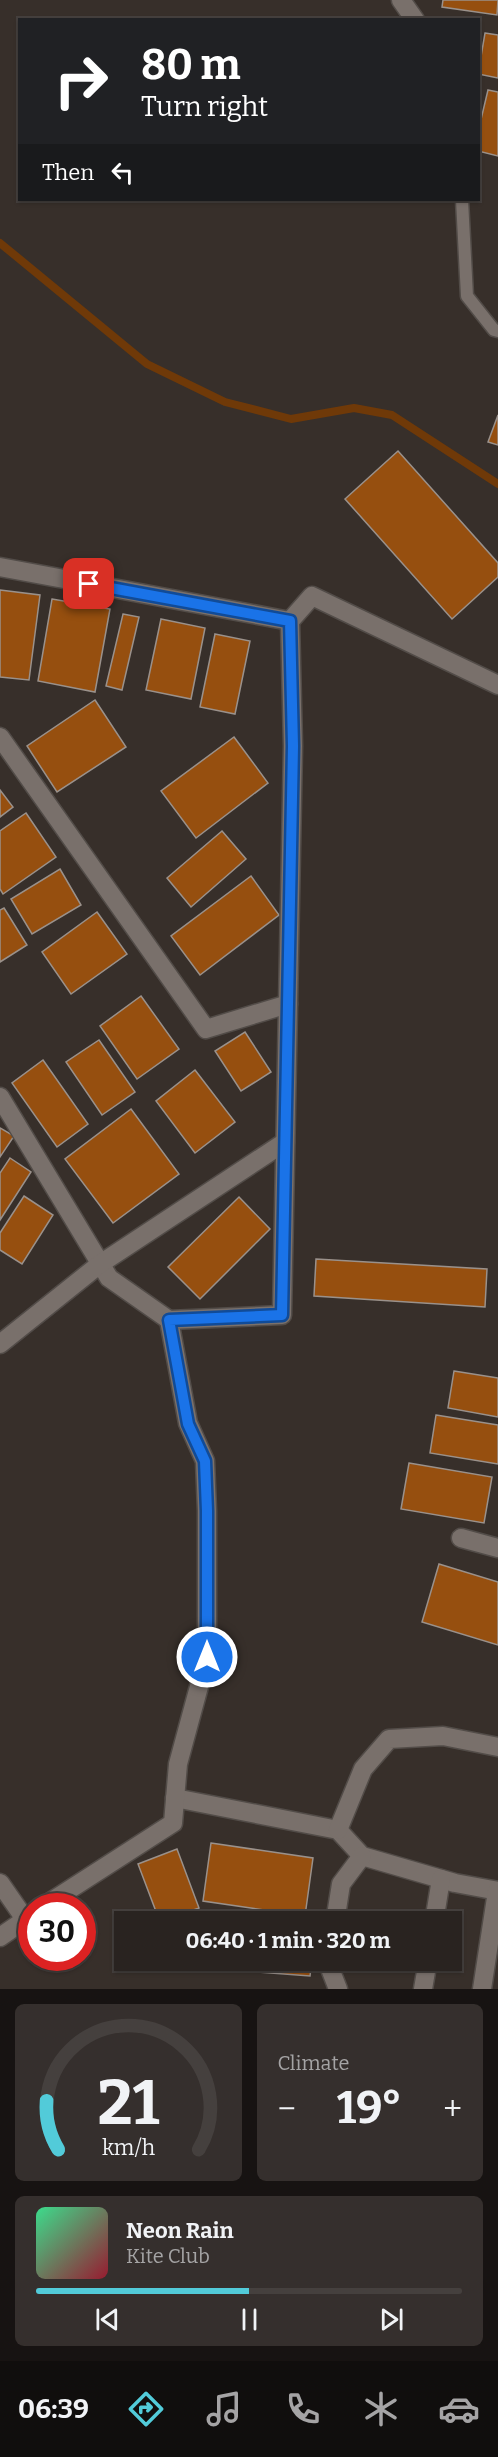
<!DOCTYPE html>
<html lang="en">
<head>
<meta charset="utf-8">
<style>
  :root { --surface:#292320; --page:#352f2d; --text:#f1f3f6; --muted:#a5a4a5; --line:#45403e; --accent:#52cbd9 }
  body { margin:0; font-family:Bitter,serif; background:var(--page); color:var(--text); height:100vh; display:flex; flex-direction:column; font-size:22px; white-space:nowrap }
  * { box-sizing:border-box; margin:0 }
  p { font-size:20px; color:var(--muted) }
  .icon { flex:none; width:33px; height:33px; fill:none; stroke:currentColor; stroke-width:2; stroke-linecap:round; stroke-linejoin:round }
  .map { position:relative; height:1989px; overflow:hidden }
  .panel { display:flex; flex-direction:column; gap:15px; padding:15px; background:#171312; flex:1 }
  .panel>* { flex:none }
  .hud { position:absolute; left:18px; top:18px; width:462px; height:183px; border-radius:0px; box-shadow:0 2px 4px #0004,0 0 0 2px var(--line); background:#202124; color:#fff; overflow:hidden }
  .speed { position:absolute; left:18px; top:1893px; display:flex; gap:12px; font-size:30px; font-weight:700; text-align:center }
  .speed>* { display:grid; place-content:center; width:78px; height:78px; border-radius:50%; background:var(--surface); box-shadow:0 2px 4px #0004,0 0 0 2px var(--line); line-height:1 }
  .speed .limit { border:9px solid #d22; background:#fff; color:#111 }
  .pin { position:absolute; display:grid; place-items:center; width:51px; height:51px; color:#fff; margin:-26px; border-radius:12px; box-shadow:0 3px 9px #0006 }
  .me { position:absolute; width:66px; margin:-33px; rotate:0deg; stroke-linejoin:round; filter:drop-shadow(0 0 4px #0008) }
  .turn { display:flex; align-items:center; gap:21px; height:126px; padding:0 24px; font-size:27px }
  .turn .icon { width:78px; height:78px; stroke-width:2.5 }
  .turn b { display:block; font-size:42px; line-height:51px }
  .then { display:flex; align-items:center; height:57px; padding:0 24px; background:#0003; gap:12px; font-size:22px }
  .big { font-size:45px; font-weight:700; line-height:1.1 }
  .panel .widget { flex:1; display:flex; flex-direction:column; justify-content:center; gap:9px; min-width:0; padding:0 21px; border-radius:9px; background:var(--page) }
  .panel .dial { align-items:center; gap:0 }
  .dial svg { height:156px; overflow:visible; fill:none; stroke:var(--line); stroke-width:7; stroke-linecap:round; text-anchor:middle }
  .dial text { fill:var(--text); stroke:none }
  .song { display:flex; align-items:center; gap:18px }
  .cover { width:72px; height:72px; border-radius:9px; background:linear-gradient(135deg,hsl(150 70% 55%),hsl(350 70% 35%)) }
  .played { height:6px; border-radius:3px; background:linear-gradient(90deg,var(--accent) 50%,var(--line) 50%) }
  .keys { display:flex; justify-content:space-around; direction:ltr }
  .heat { display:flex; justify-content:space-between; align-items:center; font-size:33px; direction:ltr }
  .panel .tiles { flex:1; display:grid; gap:15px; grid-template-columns:1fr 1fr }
  .widget:last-child { grid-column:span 2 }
  .trip { position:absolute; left:114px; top:1911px; width:348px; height:60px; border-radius:0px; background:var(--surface); box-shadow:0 2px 4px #0004,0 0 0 2px var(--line); font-weight:700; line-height:60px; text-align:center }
  .dock { display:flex; height:96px; justify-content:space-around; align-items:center; background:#100e0d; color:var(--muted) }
  .dock .icon { width:42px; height:42px }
  .dock .on { color:var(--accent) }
  .dock b { font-size:27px; color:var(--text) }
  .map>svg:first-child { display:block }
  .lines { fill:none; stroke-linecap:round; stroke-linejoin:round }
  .stream { stroke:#6f3908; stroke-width:8 }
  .building { fill:#964f0f; stroke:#9a918b; stroke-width:1.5 }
  .lane-casing { stroke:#524c48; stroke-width:15 }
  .street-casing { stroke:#524c48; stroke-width:21 }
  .lane { stroke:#79706b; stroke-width:12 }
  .street { stroke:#79706b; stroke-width:18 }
  .route-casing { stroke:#114b97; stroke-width:15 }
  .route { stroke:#1a73e8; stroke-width:10 }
</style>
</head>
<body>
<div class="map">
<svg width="498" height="1989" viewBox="0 0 498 1989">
  <rect width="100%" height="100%" fill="#372f2a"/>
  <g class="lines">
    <polyline class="stream" points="0,243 147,364 225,402 291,419 354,408 392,415 498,484"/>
  </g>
  <g class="building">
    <polygon points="443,0 498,0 497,15 442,7"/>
    <polygon points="485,33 498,35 498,78 478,74"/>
    <polygon points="488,90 498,92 498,156 478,151 478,132"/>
    <polygon points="498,415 498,445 488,442"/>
    <polygon points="398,451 498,563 498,577 452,619 345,499"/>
    <polygon points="0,590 40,595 29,680 0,677"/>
    <polygon points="52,599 110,609 95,692 38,681"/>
    <polygon points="123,614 139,617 122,690 106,686"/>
    <polygon points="161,619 205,628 191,699 146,690"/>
    <polygon points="215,634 250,641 235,714 200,707"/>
    <polygon points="95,700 126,747 57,792 27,746"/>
    <polygon points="234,737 268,783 196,838 161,791"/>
    <polygon points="0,790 13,807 0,817"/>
    <polygon points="26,813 56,857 3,894 0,889 0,831"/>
    <polygon points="222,831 246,859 191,907 167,878"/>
    <polygon points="60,869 81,905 32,934 11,899"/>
    <polygon points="251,876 279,915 200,975 171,936"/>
    <polygon points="4,908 27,945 0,962 0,910"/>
    <polygon points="97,912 127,954 71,994 42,952"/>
    <polygon points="141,996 179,1049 137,1079 100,1026"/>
    <polygon points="245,1032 271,1072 241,1091 215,1051"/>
    <polygon points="99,1040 135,1092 102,1115 66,1062"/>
    <polygon points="43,1060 88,1124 57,1147 12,1083"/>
    <polygon points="195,1070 235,1122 195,1153 156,1101"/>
    <polygon points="131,1109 179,1174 113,1223 65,1159"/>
    <polygon points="0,1128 14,1136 0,1157"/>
    <polygon points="10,1158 31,1172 0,1220 0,1173"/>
    <polygon points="24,1196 53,1215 22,1264 0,1250 0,1233"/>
    <polygon points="239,1197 270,1229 200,1299 168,1267"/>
    <polygon points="316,1259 487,1269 485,1307 314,1296"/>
    <polygon points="454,1371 498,1378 498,1417 448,1408"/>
    <polygon points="436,1415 498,1425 498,1464 430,1453"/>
    <polygon points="409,1463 492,1477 484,1523 401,1509"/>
    <polygon points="439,1564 498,1582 498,1645 422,1622"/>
    <polygon points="211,1843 313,1858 305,1916 203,1901"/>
    <polygon points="177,1849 199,1908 160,1922 138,1864"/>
    <polygon points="231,1960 312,1960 310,1976 230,1970"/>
  </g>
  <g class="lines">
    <g class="lane-casing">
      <polyline id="lane" points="462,200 467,296 494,330 498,331"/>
    </g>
    <g class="street-casing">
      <g id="street">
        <polyline points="401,0 415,20"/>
        <polyline points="0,567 290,621"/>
        <polyline points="0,737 206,1029 288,1004"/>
        <polyline points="0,1097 109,1278 169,1320"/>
        <polyline points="0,1344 100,1264 285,1142"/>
        <polyline points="461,1538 498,1548"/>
        <polyline points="175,1798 338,1830 362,1856 455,1883 498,1891"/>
        <polyline points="338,1830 363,1769 389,1739 443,1736 498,1747"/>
        <polyline points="0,1883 25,1919"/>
        <polyline points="44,1906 173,1823 178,1764 207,1657 207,1511 205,1461 188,1423 169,1320 282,1315 293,746 290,621 312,596 498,685"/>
        <polyline points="335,1922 341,1884 362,1856"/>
        <polyline points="434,1922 441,1879"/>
        <polyline points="0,1937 32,1915"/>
        <polyline points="330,1960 329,1966 338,1989"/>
        <polyline points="423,1989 428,1960"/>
        <polyline points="482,1989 497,1891"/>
      </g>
    </g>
    <use href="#lane" class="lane"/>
    <use href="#street" class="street"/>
  </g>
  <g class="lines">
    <g class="route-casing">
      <polyline id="route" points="89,584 290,621 293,746 282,1315 169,1320 188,1424 205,1461 207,1511 207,1657"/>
    </g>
    <use href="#route" class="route"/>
  </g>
</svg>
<div class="speed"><div class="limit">30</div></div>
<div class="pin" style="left:89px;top:584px;background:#d93025"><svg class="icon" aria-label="arrive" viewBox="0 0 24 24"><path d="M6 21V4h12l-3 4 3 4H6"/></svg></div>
<svg class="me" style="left:207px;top:1657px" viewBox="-20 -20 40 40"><circle r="17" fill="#1a73e8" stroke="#fff" stroke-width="3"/><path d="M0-11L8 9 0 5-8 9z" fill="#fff"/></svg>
<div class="trip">06:40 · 1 min · 320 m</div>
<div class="hud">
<div class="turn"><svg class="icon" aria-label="right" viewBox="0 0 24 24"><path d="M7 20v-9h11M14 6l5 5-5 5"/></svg><div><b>80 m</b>Turn right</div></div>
<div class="then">Then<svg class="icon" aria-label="left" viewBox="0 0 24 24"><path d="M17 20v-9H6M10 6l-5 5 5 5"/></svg></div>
</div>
</div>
<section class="panel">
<div class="tiles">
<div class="widget dial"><svg viewBox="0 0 100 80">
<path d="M14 69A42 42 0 1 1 86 69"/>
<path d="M14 69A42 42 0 0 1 8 44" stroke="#52cbd9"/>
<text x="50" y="56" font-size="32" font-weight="700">21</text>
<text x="50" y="72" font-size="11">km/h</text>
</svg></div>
<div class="widget"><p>Climate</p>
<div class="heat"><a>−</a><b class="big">19°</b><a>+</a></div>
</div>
<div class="widget">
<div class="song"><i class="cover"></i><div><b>Neon Rain</b><p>Kite Club</p></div></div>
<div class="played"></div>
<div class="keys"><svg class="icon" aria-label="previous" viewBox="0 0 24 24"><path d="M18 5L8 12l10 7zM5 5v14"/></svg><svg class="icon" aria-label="pause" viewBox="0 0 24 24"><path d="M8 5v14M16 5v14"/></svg><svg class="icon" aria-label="next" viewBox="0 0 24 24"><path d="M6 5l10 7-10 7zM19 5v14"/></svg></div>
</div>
</div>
</section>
<nav class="dock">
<b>06:39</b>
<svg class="icon on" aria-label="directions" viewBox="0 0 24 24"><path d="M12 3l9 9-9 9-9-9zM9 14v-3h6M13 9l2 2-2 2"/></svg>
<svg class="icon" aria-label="music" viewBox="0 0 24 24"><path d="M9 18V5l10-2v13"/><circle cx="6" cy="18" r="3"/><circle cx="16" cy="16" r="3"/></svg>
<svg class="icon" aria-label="phone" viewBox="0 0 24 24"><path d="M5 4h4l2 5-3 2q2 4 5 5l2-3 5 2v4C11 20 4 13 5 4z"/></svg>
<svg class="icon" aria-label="climate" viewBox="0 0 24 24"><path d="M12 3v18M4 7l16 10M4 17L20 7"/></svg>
<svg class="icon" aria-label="car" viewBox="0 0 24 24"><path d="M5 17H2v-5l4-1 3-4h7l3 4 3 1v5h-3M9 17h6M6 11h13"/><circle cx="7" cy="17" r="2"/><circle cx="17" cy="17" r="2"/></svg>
</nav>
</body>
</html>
